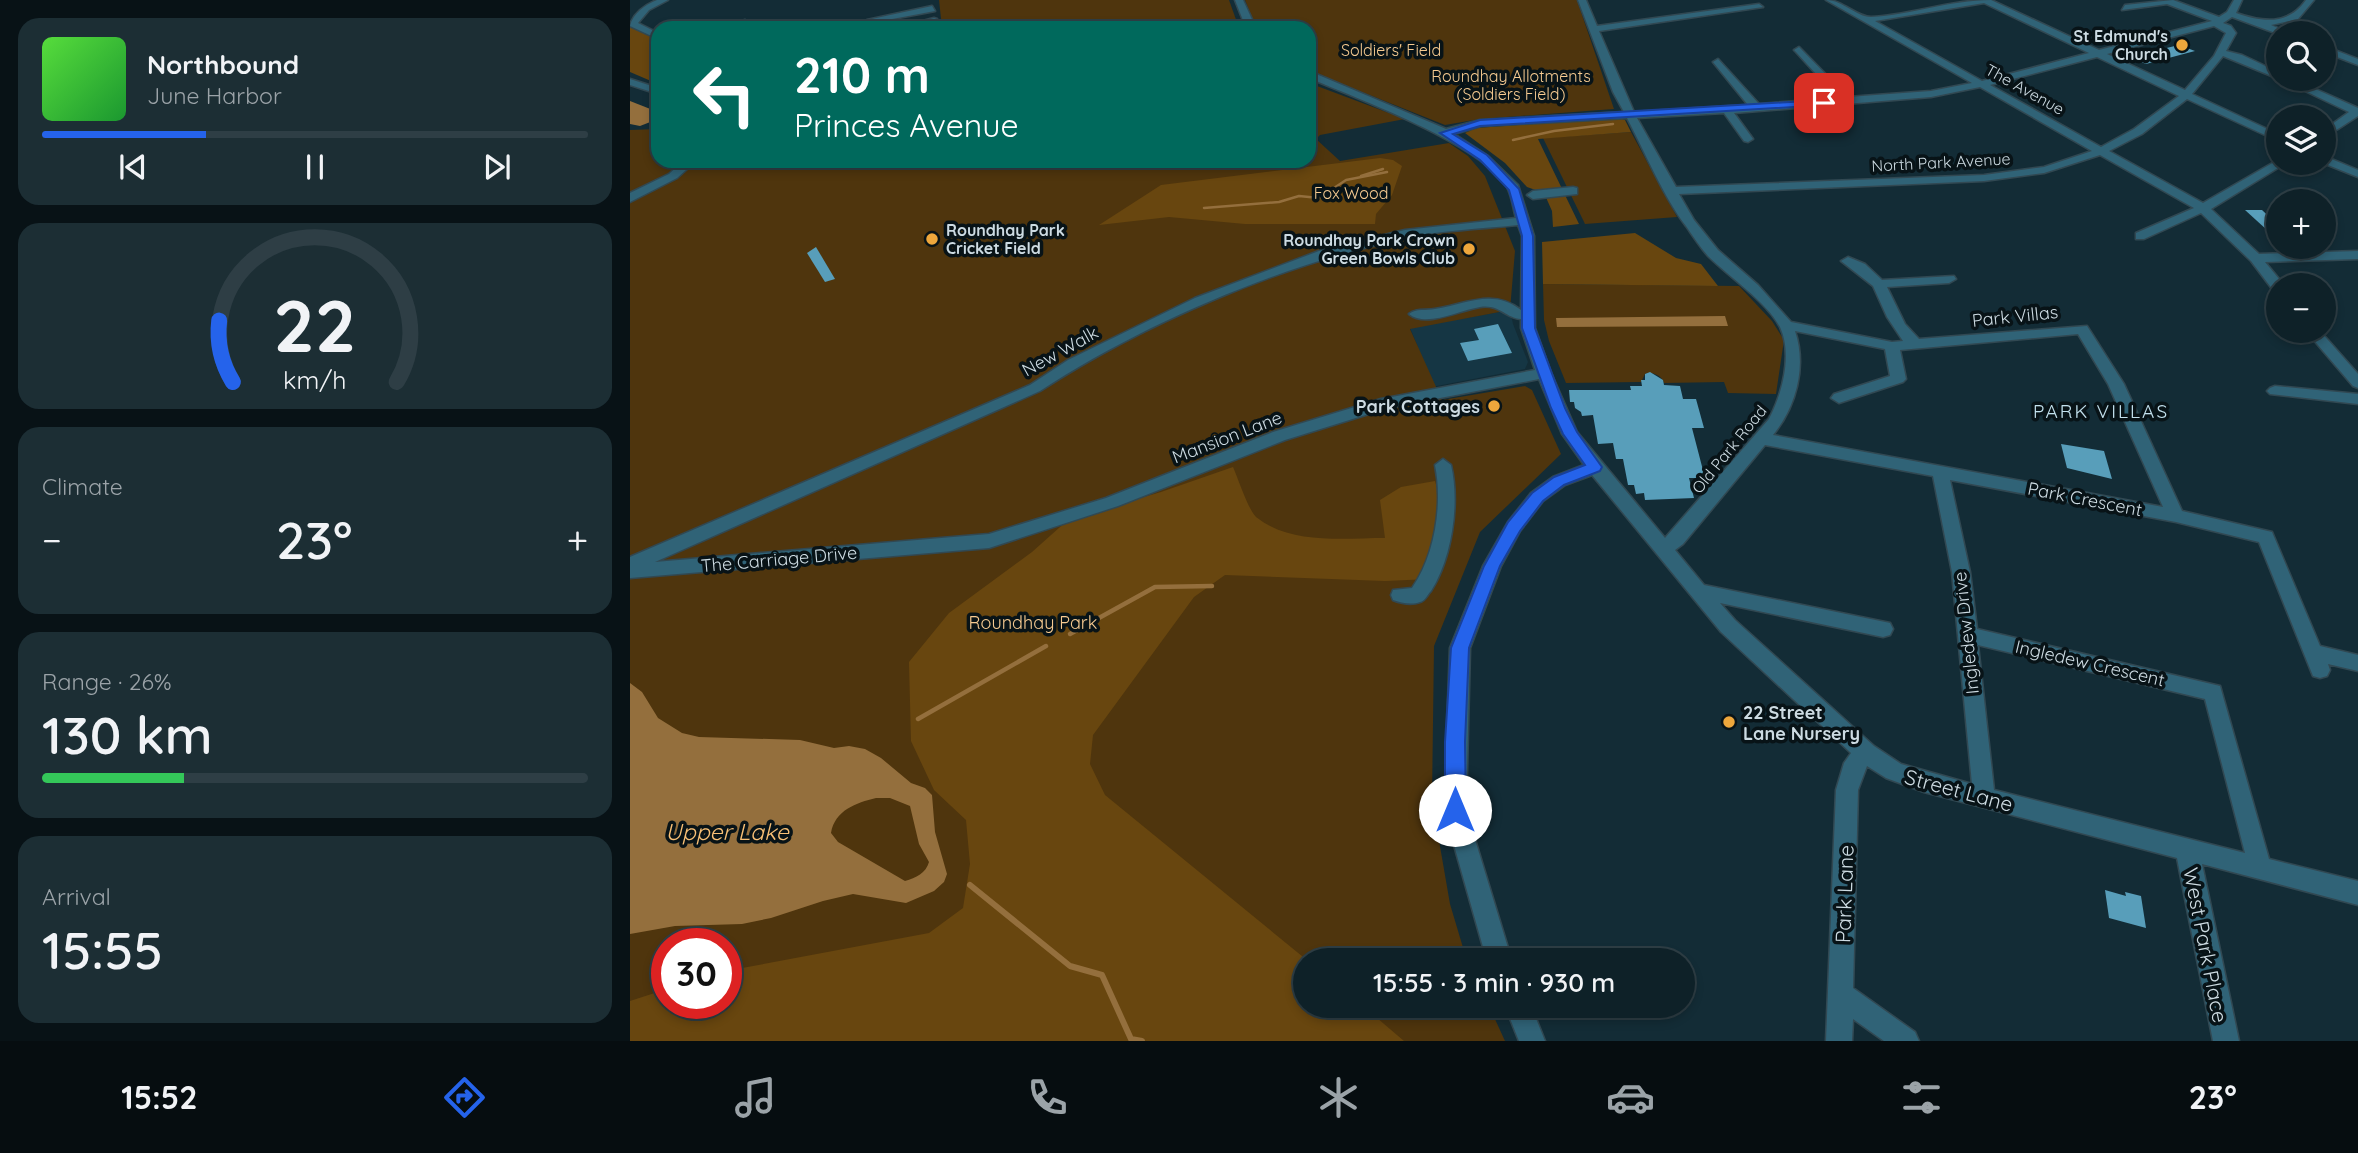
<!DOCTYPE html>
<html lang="en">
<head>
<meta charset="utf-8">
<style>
  :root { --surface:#0e2128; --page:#1c2e34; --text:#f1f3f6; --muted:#9ba3a8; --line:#2e3e45; --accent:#2563eb }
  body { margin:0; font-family:Quicksand,sans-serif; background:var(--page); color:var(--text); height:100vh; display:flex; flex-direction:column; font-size:26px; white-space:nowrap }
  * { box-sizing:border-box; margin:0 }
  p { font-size:23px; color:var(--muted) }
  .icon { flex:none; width:38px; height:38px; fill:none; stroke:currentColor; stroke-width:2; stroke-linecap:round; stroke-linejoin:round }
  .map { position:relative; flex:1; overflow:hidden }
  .sheet { display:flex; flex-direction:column; gap:18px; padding:18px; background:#081216; width:630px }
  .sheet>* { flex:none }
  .banner { position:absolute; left:21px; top:21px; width:665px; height:147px; border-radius:21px; box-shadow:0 4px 10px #0003,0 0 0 2px var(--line); background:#00695c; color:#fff; overflow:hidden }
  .controls { position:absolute; left:1636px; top:21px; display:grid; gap:14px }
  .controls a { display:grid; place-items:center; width:70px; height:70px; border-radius:50%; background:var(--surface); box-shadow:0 4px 10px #0003,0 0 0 2px var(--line); font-size:35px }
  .speed { position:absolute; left:21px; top:928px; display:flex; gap:14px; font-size:35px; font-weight:700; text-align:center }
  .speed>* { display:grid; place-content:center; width:91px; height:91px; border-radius:50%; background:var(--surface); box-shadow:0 4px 10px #0003,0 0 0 2px var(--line); line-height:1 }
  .speed .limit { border:10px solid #d22; background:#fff; color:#111 }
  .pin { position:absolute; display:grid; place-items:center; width:60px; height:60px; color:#fff; margin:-30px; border-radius:14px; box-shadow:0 4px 10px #0006 }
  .me { position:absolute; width:77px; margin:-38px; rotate:0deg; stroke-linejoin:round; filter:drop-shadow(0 0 5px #0008) }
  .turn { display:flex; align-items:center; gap:24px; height:147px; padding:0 28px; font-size:32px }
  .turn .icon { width:91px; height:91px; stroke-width:2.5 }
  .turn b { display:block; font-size:49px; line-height:60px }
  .big { font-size:52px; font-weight:600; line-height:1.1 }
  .sheet .widget { flex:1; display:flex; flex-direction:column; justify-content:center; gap:10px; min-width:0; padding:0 24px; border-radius:21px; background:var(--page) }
  .sheet .dial { align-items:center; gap:0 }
  .dial svg { height:182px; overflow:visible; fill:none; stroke:var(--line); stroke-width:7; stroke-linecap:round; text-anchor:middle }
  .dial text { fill:var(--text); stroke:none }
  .song { display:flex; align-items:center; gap:21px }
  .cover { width:84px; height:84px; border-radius:10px; background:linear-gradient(135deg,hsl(110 70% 55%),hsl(130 70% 35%)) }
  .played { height:7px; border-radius:4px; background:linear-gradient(90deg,var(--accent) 30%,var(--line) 30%) }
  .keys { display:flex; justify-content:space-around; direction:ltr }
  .heat { display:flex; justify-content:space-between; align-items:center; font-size:38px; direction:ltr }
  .charge { height:10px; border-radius:5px; background:linear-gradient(90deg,#34c759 26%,var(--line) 0) }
  .trip { position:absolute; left:663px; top:948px; width:402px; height:70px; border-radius:35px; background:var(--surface); box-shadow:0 4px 10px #0003,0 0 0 2px var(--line); font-weight:600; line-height:70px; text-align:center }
  .tab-bar { display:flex; height:112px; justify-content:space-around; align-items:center; background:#060d10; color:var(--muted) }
  .tab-bar .icon { width:49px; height:49px }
  .tab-bar .current { color:var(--accent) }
  .tab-bar b { font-size:32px; color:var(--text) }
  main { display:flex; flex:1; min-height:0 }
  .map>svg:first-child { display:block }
  .built { fill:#153644 }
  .green { fill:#4f350d; fill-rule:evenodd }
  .forest { fill:#68460f }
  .water { fill:#946f3d; fill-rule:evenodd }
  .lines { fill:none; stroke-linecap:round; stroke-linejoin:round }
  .stream-far2 { stroke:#946f3d; stroke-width:2.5 }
  .stream-far1 { stroke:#946f3d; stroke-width:4.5 }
  .stream { stroke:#946f3d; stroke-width:6 }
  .building { fill:#589eba }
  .minor-casing { stroke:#314852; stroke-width:3 }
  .minor { fill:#306377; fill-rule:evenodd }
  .route { fill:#2563eb; stroke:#184099; stroke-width:2 }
  .poi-dot { fill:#eea73c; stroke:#081317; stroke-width:2.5 }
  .labels { text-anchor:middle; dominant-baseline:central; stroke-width:7; stroke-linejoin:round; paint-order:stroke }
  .far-poi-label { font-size:16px; font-weight:bold; fill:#cddbe2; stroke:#081317; text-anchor:end }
  .far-park-label { font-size:16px; fill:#f7cb91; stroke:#081317 }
  .far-street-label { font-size:16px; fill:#cddbe2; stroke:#081317 }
  .street-label { font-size:18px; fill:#cddbe2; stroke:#081317 }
  .poi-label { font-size:18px; font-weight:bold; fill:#cddbe2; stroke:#081317; text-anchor:end }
  .park-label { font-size:18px; fill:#f7cb91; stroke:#081317 }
  .neighbourhood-label { font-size:19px; letter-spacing:2px; fill:#c3e1ee; stroke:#081317 }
  .near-street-label { font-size:21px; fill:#cddbe2; stroke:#081317 }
  .near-water-label { font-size:23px; font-style:italic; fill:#f8c076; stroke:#081317 }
</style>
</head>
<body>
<main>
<section class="sheet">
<div class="widget">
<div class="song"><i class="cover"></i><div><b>Northbound</b><p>June Harbor</p></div></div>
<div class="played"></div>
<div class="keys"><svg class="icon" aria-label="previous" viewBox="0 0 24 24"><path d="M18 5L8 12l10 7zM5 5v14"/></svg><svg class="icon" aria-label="pause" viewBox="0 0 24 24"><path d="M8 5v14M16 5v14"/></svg><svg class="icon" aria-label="next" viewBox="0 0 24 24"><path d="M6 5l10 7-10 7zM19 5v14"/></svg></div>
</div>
<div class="widget dial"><svg viewBox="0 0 100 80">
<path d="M14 69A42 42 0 1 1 86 69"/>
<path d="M14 69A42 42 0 0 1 8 42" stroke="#2563eb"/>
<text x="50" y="56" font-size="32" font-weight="700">22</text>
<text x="50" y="72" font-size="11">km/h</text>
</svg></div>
<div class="widget"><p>Climate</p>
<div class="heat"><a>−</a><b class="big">23°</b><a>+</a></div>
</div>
<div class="widget"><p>Range · 26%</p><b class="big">130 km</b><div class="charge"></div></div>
<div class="widget"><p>Arrival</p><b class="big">15:55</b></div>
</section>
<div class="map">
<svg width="1728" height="1041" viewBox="0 0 1728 1041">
  <rect width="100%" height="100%" fill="#132c36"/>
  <polygon class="built" points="880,310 883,324 898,362 895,369 755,396 788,347 780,328"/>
  <g class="green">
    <polygon points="309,0 599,0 609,28 312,28"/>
    <polygon points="615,0 947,0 984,109 850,119 815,125 679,71 679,28 626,28"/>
    <path d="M679,83L775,119L690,135L686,139L710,161L819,143L838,156L855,176L885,251L880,310L780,329L812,400L895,386L902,390L931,454L850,532L804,646L802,800L820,904L837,961H676V1006H859L875,1041H0V130L28,129V161H679ZM37,943H96V1003H37Z"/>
    <polygon points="1001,132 1047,217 955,224 913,138"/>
    <path d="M913,284L1109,286L1142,321L1154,340L1146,394L1098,393L1094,382L1034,383C1032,376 1022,371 1015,374L1011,382L936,383L919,341L914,320Z"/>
  </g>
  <g class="forest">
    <polygon points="3,24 28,36 28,84 0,72 0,25"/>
    <polygon points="989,118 995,120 1001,132 908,139 949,224 923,227 922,211 914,193 897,187 875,163 835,133 846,128"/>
    <polygon points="750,158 763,160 772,166 762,195 746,214 745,224 615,224 539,217 469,225 531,185"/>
    <polygon points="1005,233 1046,258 1071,264 1088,286 913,284 912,242"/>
    <path d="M603,467C608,478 618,509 626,517C661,545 713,538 755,538L750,500L771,487L805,481L818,526L800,579L755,581L595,575L564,597L463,735L460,764L475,795L678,961H676V1006H733L774,1041H0V1001L37,989V1003H96V971L299,933L333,908L340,864L336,820L304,790L281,741L279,662L319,613L402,552L439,519L531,492Z"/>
  </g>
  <g class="water">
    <polygon points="0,101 28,112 28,119 10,126 0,124"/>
    <polygon points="1095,316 1098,326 927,327 926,318"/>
    <path d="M0,683L12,692L28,718L52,733L69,737L170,740L204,748L219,746L235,749L251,758L281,783L295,788L302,795L305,832L317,874L314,882L304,891L276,903L223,894L193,901L141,918L112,924L45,926L0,934ZM246,798H260L280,806L289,844L299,862C296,873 286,878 275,881L208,842L201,833C205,810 226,803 246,798Z"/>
  </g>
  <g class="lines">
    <g class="stream-far2">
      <polyline points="883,140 924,131 983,124"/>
      <polyline points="731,176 753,169"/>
      <polyline points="574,208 649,202 669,196 689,198 716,180 757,172"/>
    </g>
    <g class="stream-far1">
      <polyline points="440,634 525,587 582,586"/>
      <polyline points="288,719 416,646"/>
    </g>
    <polyline class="stream" points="340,885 440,966 472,975 501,1039 512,1041"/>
  </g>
  <g class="building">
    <polygon points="1549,45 1565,51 1516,64 1499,57"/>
    <polygon points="1615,210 1632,210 1648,225 1648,240"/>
    <polygon points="186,247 205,279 195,282 177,253"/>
    <polygon points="868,324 882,353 838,361 830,343 849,340 844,329"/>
    <polygon points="1020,372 1033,380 1034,385 1050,386 1053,399 1066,399 1074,428 1062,428 1075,478 1059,478 1064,498 1015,500 1014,493 1006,494 1004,485 998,485 993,459 986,459 983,443 968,444 963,415 952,416 951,412 945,408 944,402 940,402 939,390 1001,390 1000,386 1012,386 1011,380 1015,380 1015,374"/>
    <polygon points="1431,444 1474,451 1482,479 1437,468"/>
    <polygon points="1475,890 1496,896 1495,892 1511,896 1516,928 1479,918"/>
  </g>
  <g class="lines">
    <g class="minor-casing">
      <g id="minor">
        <path d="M27,0H38L19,10L8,23L28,33V39L0,26C3,13 15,5 27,0Z"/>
        <polygon points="605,0 613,0 626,28 616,28"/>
        <path d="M948,0H956L967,26L1129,4L1133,7L969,31L1004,112L1118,105L1083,62L1088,59L1129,104L1208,98L1166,52L1164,50L1169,47L1218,97L1301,91L1342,83L1196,0C1213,0 1226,17 1241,17C1281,15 1320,0 1361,0L1469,50L1582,21L1537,4L1492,10L1495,5L1543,0L1589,17L1597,12L1604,0H1612L1606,13C1632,22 1658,26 1676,0H1684L1668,19L1641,25L1659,33L1648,34L1602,17L1593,23L1601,26L1606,33L1596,51L1612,55L1648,72L1649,79L1593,56L1562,94L1648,134V141L1557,99L1512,134L1479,151L1573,203L1646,161L1656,163L1581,209L1629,254L1728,251V259L1635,262L1654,285H1648V291L1643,290L1621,261L1571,213L1514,239H1506V233L1564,208L1470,155L1414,173L1354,181L1049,194L1064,220L1088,250L1128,285L1161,322L1262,342L1273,341L1257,317L1243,286L1211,261L1218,257L1235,264L1252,280L1324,276L1326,279L1319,283L1257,287L1275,324L1289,339L1457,326L1494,384L1552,511L1642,532L1690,646L1728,655V671L1698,664L1700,670L1697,676L1690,678L1683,676L1629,542L1546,522L1320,480L1340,572L1347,629L1590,686L1639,859L1728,881V905L1572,864L1609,1041H1583L1547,858L1294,792L1256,778L1237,766L1228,790L1223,988L1285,1032L1289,1041H1254L1223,1019L1222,1041H1196L1206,790L1214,763L1221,753L1091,632L962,475L935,485L913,501L890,531L871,566L840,648L836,810L882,961H857L814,810L820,648L853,566L878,522L901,493L923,477L954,465L932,434L909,379L758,408L655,440L488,506L359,548L0,578V557L400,385L438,360L565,298L689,251L775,230L886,218C883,208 882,196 877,187C852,144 726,98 679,78V71L816,129L850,120L994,112L983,92ZM1354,3L1459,53L1352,81L1245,21ZM1584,26L1596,33L1584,56L1555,90L1477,54ZM1467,57L1549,96L1504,129L1471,147L1360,85ZM1350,87L1462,151L1414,167L1354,175L1046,187L1007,118L1094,113L1114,141L1118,142L1123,139L1104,113L1301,97ZM997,118C1015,152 1033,196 1056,226C1063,236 1070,247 1078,256C1099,277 1136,301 1150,327C1163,355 1152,394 1139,419L1035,538L947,432L921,373L905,328L904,236L888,185L858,156L824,134L851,126ZM888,225L892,236L891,310C863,288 836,304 805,309C796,311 786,308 779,314C796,328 830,310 850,307C870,304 875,318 891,319V328L905,370L751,399L643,432L476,498L359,534L25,562L410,391C514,323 651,265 772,239C809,230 850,229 888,225ZM1165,331L1255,349L1260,376L1204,394L1201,398L1209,403L1273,382L1276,379L1270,350L1448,334L1478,384L1533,507L1143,435C1166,407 1177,367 1165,331ZM1135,445L1303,476L1322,572L1342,784L1271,764L1244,746L1105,620L1090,603L1253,637L1260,635L1263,629L1260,623L1074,585L1045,550L1053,544ZM1348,645L1575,699L1615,853L1364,790Z"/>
        <polygon points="302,6 305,11 241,23 237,20"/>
        <polygon points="304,18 307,19 307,23 284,28 267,28"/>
        <polygon points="115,20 119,23 118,25 92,28"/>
        <polygon points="1694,46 1728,59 1728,65 1694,52"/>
        <polygon points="0,79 28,88 28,94 0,85"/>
        <polygon points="1650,79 1663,79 1728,108 1728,116 1694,138 1694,130 1719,112"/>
        <polygon points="1694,156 1728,170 1728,177 1693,163"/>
        <polygon points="53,161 66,161 47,178 0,202 0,193 39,174"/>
        <polygon points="943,187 947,188 947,194 903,199 897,195 903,191"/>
        <polygon points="1676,331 1690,331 1728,374 1728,388 1723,386"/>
        <polygon points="1645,386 1728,394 1728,404 1640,394 1637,391 1640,388"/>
        <path d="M813,459L821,465C830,503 822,558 801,591C797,595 795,601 790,602C782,605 771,603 763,600L761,595L763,590L782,588C805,555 813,504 805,465Z"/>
        <polygon points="875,1006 901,1006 915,1041 889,1041"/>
      </g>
    </g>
    <use href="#minor" class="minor"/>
  </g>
  <polygon class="route" points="1194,100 1197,101 1197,105 850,126 823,134 857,155 889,189 903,236 905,328 935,408 947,432 972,467 970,471 934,485 913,501 890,531 870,566 839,648 835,742 836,810 833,816 825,819 818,816 815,810 815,742 821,648 854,566 878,522 902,493 924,477 955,465 933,434 921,408 892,328 892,236 879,190 850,160 810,133 850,120"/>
  <g class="poi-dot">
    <circle cx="1552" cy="45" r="7"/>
    <circle cx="302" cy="239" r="7"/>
    <circle cx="839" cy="249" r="7"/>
    <circle cx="864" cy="406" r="7"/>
    <circle cx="1099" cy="722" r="7"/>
  </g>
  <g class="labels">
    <g class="far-poi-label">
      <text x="1538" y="36">St Edmund's<tspan x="1538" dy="18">Church</tspan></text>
      <text x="316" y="230" text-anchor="start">Roundhay Park<tspan x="316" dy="18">Cricket Field</tspan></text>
      <text x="825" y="240">Roundhay Park Crown<tspan x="825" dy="18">Green Bowls Club</tspan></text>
    </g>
    <g class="far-park-label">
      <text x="761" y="50">Soldiers' Field</text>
      <text x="881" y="76">Roundhay Allotments<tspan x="881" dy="18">(Soldiers Field)</tspan></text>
      <text x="721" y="193">Fox Wood</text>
    </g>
    <g class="far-street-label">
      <text transform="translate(1395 89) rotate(29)">The Avenue</text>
      <text transform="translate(1311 162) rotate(-3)">North Park Avenue</text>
      <text transform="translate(1099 449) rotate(-51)">Old Park Road</text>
    </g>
    <g class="street-label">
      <text transform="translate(1385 316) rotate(-6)">Park Villas</text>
      <text transform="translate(430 351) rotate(-29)">New Walk</text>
      <text transform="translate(597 437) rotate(-21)">Mansion Lane</text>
      <text transform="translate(1455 499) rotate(11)">Park Crescent</text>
      <text transform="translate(149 559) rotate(-5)">The Carriage Drive</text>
      <text transform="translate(1336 633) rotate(-96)">Ingledew Drive</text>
      <text transform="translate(1460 663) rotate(13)">Ingledew Crescent</text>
    </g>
    <g class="poi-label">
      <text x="850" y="406">Park Cottages</text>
      <text x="1113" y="712" text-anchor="start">22 Street<tspan x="1113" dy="21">Lane Nursery</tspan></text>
    </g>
    <g class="park-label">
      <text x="403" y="622">Roundhay Park</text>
    </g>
    <g class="neighbourhood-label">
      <text x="1471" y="411">PARK VILLAS</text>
    </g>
    <g class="near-street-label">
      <text transform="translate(1329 790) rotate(15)">Street Lane</text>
      <text transform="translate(1214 894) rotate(-88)">Park Lane</text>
      <text transform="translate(1576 945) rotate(79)">West Park Place</text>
    </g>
    <g class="near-water-label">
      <text x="97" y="831">Upper Lake</text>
    </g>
  </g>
</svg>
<div class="controls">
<a><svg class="icon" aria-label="search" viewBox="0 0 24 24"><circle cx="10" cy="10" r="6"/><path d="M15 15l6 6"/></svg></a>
<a><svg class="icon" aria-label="layers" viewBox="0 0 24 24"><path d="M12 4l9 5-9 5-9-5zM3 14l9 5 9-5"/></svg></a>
<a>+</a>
<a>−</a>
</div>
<div class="speed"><div class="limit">30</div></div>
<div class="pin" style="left:1194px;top:103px;background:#d93025"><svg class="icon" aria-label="arrive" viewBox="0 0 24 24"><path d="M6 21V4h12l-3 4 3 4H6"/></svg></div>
<svg class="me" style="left:825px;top:810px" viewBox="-20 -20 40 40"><circle r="19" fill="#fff"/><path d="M0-13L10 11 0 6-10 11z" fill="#2563eb"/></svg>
<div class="trip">15:55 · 3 min · 930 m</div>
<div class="banner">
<div class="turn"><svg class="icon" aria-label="left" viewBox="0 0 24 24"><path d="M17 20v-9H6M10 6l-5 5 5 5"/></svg><div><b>210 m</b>Princes Avenue</div></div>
</div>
</div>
</main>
<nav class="tab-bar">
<b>15:52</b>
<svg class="icon current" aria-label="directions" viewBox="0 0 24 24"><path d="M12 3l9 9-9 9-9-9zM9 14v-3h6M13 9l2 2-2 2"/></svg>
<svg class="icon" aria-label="music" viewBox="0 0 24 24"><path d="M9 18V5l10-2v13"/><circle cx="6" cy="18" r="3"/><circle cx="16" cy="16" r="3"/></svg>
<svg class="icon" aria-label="phone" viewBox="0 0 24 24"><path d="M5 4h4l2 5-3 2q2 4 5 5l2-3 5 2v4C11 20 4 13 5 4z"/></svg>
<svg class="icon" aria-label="climate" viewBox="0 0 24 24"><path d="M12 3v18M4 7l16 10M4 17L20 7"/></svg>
<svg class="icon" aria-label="car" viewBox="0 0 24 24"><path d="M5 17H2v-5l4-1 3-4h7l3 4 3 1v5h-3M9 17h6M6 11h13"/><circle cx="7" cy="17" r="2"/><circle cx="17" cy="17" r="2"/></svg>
<svg class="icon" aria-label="filters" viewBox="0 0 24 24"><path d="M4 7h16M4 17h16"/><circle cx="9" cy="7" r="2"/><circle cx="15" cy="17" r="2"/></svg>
<b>23°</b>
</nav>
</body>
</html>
